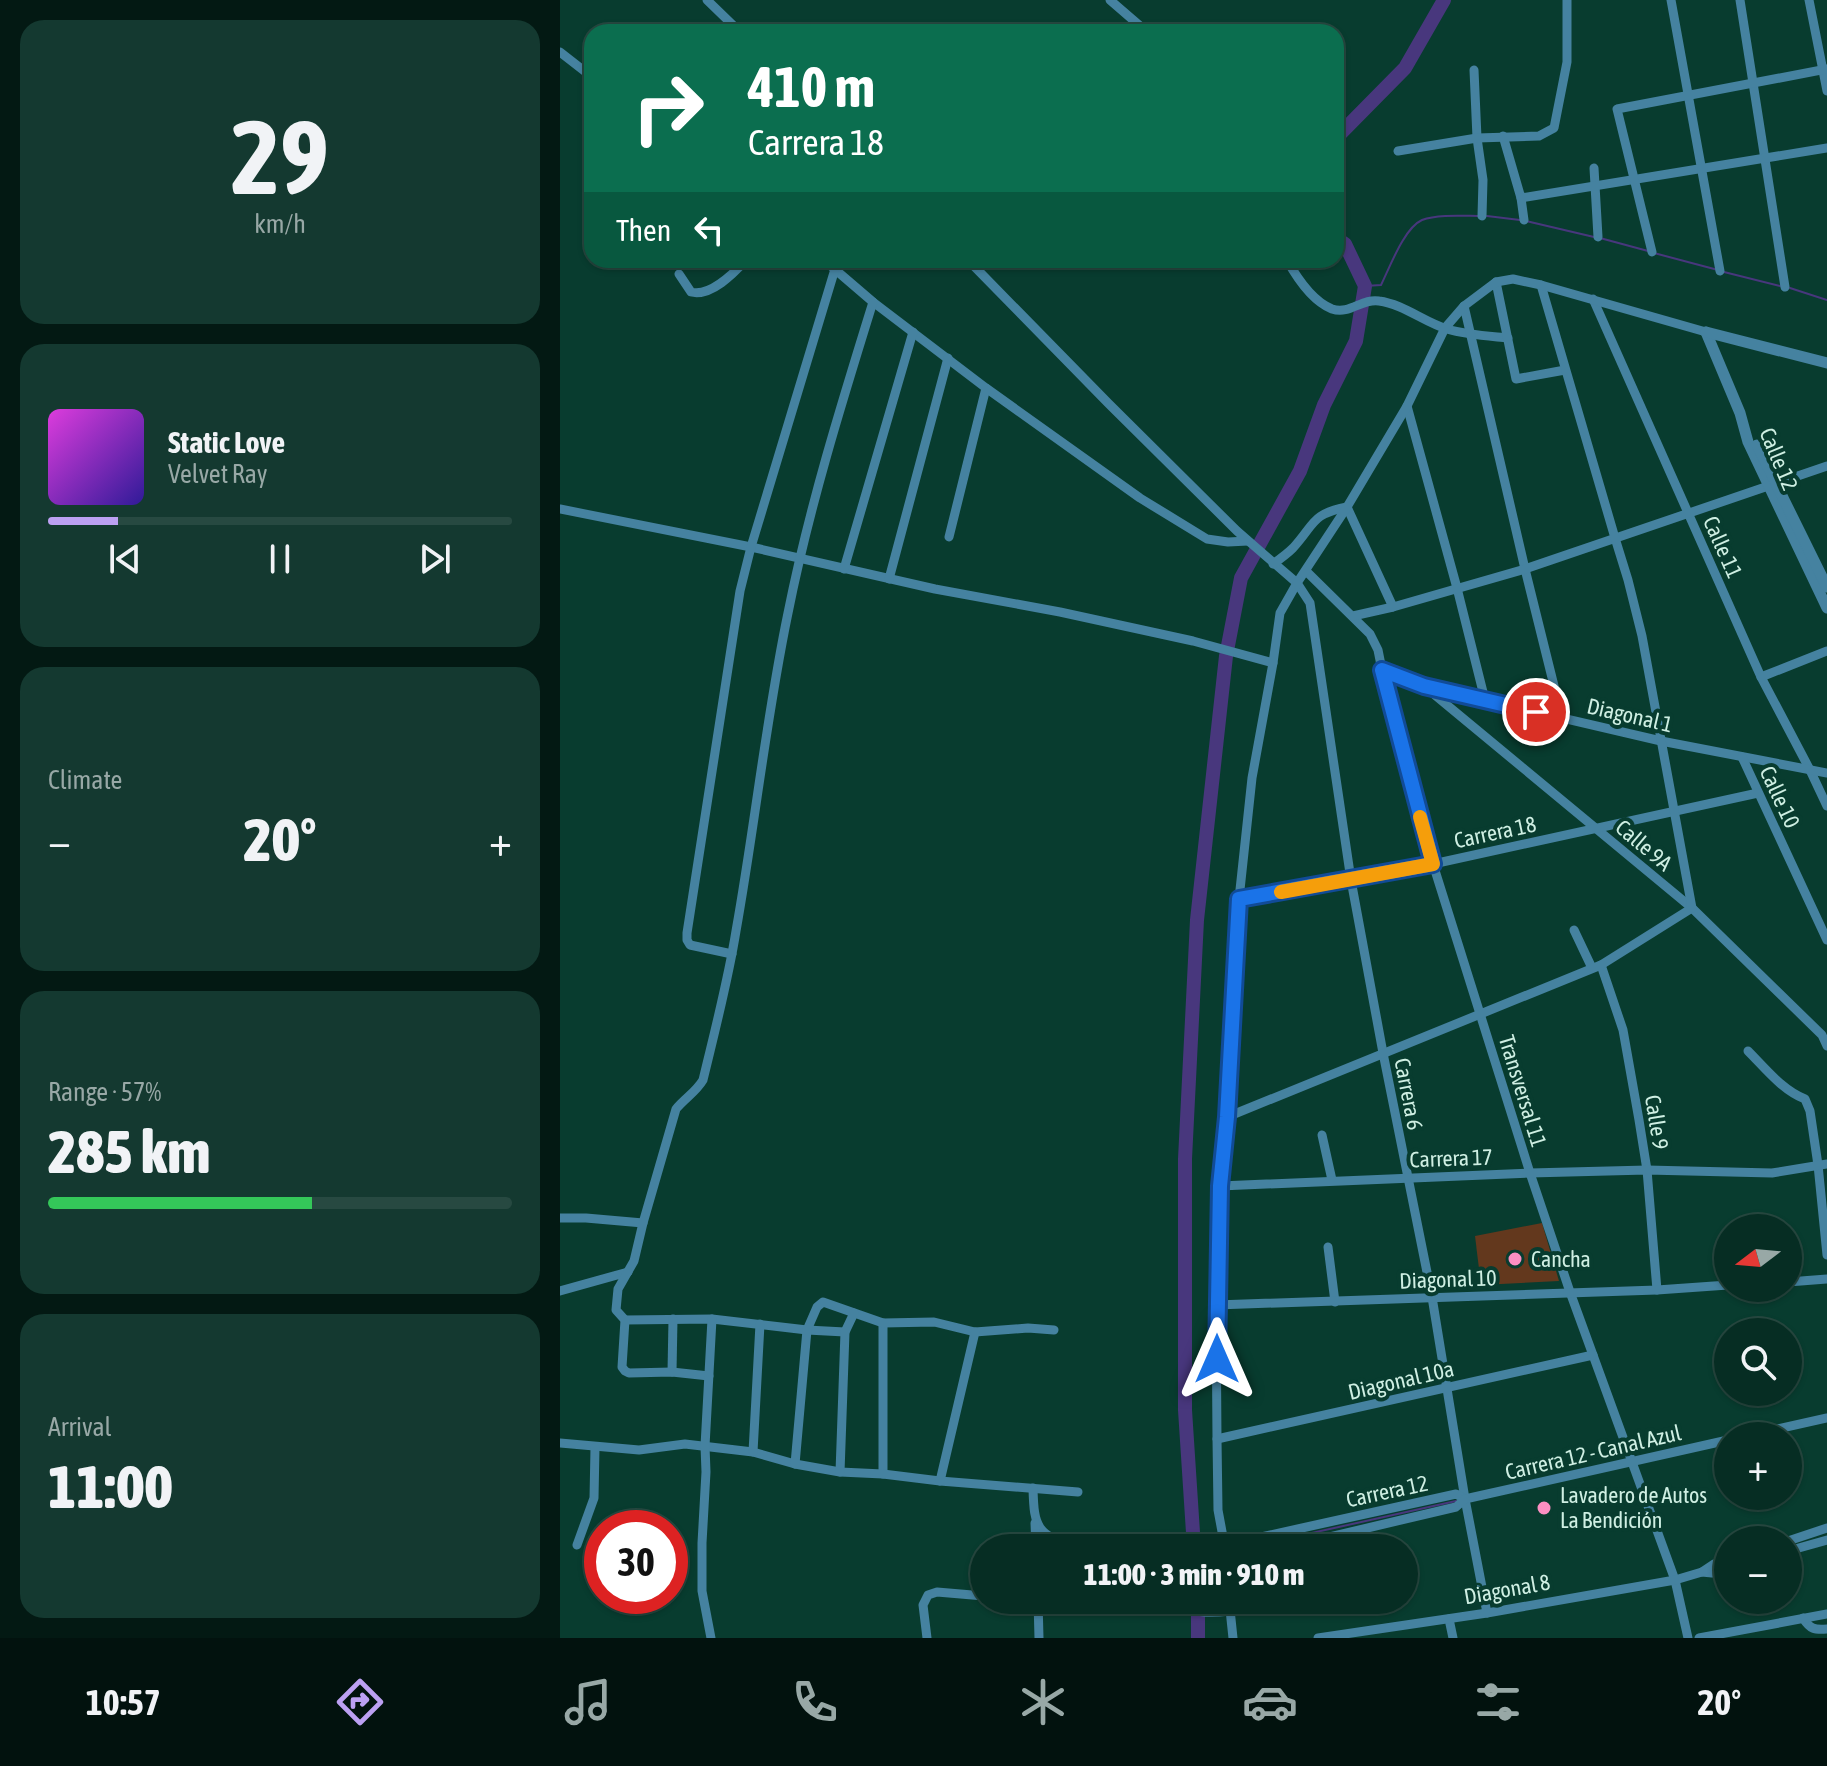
<!DOCTYPE html>
<html lang="en">
<head>
<meta charset="utf-8">
<style>
  :root { --surface:#062d23; --page:#143930; --text:#f1f3f6; --muted:#98a8a6; --line:#274941; --accent:#bca0f2 }
  body { margin:0; font-family:"Asap Condensed",sans-serif; background:var(--page); color:var(--text); height:100vh; display:flex; flex-direction:column; font-size:30px; white-space:nowrap }
  * { box-sizing:border-box; margin:0 }
  p { font-size:26px; color:var(--muted) }
  .icon { flex:none; width:44px; height:44px; fill:none; stroke:currentColor; stroke-width:2; stroke-linecap:round; stroke-linejoin:round }
  .map { position:relative; flex:1; overflow:hidden }
  .drawer { display:flex; flex-direction:column; gap:20px; padding:20px; background:#031913; width:560px }
  .drawer>* { flex:none }
  .guide { position:absolute; left:24px; top:24px; width:760px; height:244px; border-radius:24px; box-shadow:0 2px 6px #0004,0 0 0 2px var(--line); background:#0b6e4f; color:#fff; overflow:hidden }
  .needle { width:52px; rotate:254deg }
  .tools { position:absolute; left:1154px; top:1214px; display:grid; gap:16px }
  .tools a { display:grid; place-items:center; width:88px; height:88px; border-radius:50%; background:var(--surface); box-shadow:0 2px 6px #0004,0 0 0 2px var(--line); font-size:40px }
  .speed { position:absolute; left:24px; top:1510px; display:flex; gap:16px; font-size:40px; font-weight:700; text-align:center }
  .speed>* { display:grid; place-content:center; width:104px; height:104px; border-radius:50%; background:var(--surface); box-shadow:0 2px 6px #0004,0 0 0 2px var(--line); line-height:1 }
  .speed .limit { border:12px solid #d22; background:#fff; color:#111 }
  .pin { position:absolute; display:grid; place-items:center; width:68px; height:68px; color:#fff; margin:-34px; border:4px solid #fff; border-radius:50%; box-shadow:0 2px 8px #0007 }
  .me { position:absolute; width:88px; margin:-44px; rotate:0deg; stroke-linejoin:round; filter:drop-shadow(0 0 6px #0008) }
  .turn { display:flex; align-items:center; gap:28px; height:168px; padding:0 32px; font-size:36px }
  .turn .icon { width:104px; height:104px; stroke-width:2.5 }
  .turn b { display:block; font-size:56px; line-height:68px }
  .then { display:flex; align-items:center; height:76px; padding:0 32px; background:#0003; gap:16px; font-size:30px }
  .big { font-size:60px; font-weight:800; line-height:1.1 }
  .drawer .tile { flex:1; display:flex; flex-direction:column; justify-content:center; gap:12px; min-width:0; padding:0 28px; border-radius:24px; background:var(--page) }
  .drawer .dial { align-items:center; gap:0 }
  .dial b { font-size:104px; line-height:1 }
  .song { display:flex; align-items:center; gap:24px }
  .cover { width:96px; height:96px; border-radius:12px; background:linear-gradient(135deg,hsl(300 70% 55%),hsl(250 70% 35%)) }
  .played { height:8px; border-radius:4px; background:linear-gradient(90deg,var(--accent) 15%,var(--line) 15%) }
  .keys { display:flex; justify-content:space-around; direction:ltr }
  .heat { display:flex; justify-content:space-between; align-items:center; font-size:44px; direction:ltr }
  .charge { height:12px; border-radius:6px; background:linear-gradient(90deg,#34c759 57%,var(--line) 0) }
  .trip { position:absolute; left:410px; top:1534px; width:448px; height:80px; border-radius:40px; background:var(--surface); box-shadow:0 2px 6px #0004,0 0 0 2px var(--line); font-weight:800; line-height:80px; text-align:center }
  .dock { display:flex; height:128px; justify-content:space-around; align-items:center; background:#02120e; color:var(--muted) }
  .dock .icon { width:56px; height:56px }
  .dock .current { color:var(--accent) }
  .dock b { font-size:36px; color:var(--text) }
  main { display:flex; flex:1; min-height:0 }
  .map>svg:first-child { display:block }
  .grass { fill:#63381d }
  .lines { fill:none; stroke-linecap:round; stroke-linejoin:round }
  .stream { stroke:#48377d; stroke-width:2 }
  .river { stroke:#48377d; stroke-width:14 }
  .minor { stroke:#4582a0; stroke-width:9 }
  .tertiary { stroke:#4582a0; stroke-width:11 }
  .route-casing { stroke:#114b97; stroke-width:20 }
  .route { stroke:#1a73e8; stroke-width:14 }
  .slow { stroke:#f59e0b; stroke-width:14 }
  .poi-dot { fill:#fc8fc2; stroke:#083c2f; stroke-width:3 }
  .labels { text-anchor:middle; dominant-baseline:central; stroke-width:8; stroke-linejoin:round; paint-order:stroke }
  .street-label { font-size:22px; fill:#cfefe3; stroke:#083c2f }
  .poi-label { font-size:22px; fill:#cfefe3; stroke:#083c2f; text-anchor:start }
</style>
</head>
<body>
<main>
<section class="drawer">
<div class="tile dial"><b>29</b><p>km/h</p></div>
<div class="tile">
<div class="song"><i class="cover"></i><div><b>Static Love</b><p>Velvet Ray</p></div></div>
<div class="played"></div>
<div class="keys"><svg class="icon" aria-label="previous" viewBox="0 0 24 24"><path d="M18 5L8 12l10 7zM5 5v14"/></svg><svg class="icon" aria-label="pause" viewBox="0 0 24 24"><path d="M8 5v14M16 5v14"/></svg><svg class="icon" aria-label="next" viewBox="0 0 24 24"><path d="M6 5l10 7-10 7zM19 5v14"/></svg></div>
</div>
<div class="tile"><p>Climate</p>
<div class="heat"><a>−</a><b class="big">20°</b><a>+</a></div>
</div>
<div class="tile"><p>Range · 57%</p><b class="big">285 km</b><div class="charge"></div></div>
<div class="tile"><p>Arrival</p><b class="big">11:00</b></div>
</section>
<div class="map">
<svg width="1267" height="1638" viewBox="0 0 1267 1638">
  <rect width="100%" height="100%" fill="#083c2f"/>
  <polygon class="grass" points="982,1223 999,1281 921,1285 915,1236"/>
  <g class="lines">
    <g class="stream">
      <polyline points="927,216 960,220"/>
      <polyline points="966,221 1034,237"/>
      <polyline points="1040,238 1088,251"/>
      <polyline points="1094,253 1158,270"/>
      <polyline points="1164,272 1220,286"/>
      <path d="M805,286L821,285C830,267 844,228 862,220C878,214 904,216 920,216"/>
      <polyline points="1230,288 1267,300"/>
      <polyline points="684,1548 896,1501"/>
    </g>
    <g class="river">
      <polyline points="776,138 845,68 884,0"/>
      <polyline points="634,1548 625,1410 625,1159 637,920 666,656 681,578 740,471 764,405 796,341 805,286 785,244 776,238"/>
      <polyline points="638,1600 638,1638"/>
    </g>
    <g class="minor">
      <polyline points="147,0 180,32"/>
      <polyline points="550,0 587,32"/>
      <polyline points="1111,0 1160,271"/>
      <polyline points="1180,0 1225,287"/>
      <polyline points="1249,0 1267,91"/>
      <polyline points="0,52 32,77"/>
      <polyline points="914,70 917,138 923,180 922,216"/>
      <polyline points="943,136 961,198"/>
      <polyline points="838,151 917,138 979,136 994,128 1007,62 1007,0"/>
      <polyline points="1034,168 1038,237"/>
      <polyline points="964,220 961,198 1267,148"/>
      <polyline points="1092,252 1057,109 1267,69"/>
      <polyline points="264,260 313,302 426,388 580,498 647,539 668,542 688,541"/>
      <polyline points="408,260 549,404 677,531 737,583 750,603 791,880 823,1053 872,1297 905,1499 927,1613"/>
      <path d="M727,260C737,278 752,301 772,309C790,315 802,298 819,301C843,304 864,322 887,329C907,335 928,336 948,338"/>
      <path d="M119,274L131,292C151,297 174,273 186,260"/>
      <polyline points="936,282 956,379 1005,370"/>
      <polyline points="1033,299 1201,677 1250,770 1267,806"/>
      <polyline points="904,306 965,569 1002,718"/>
      <polyline points="847,406 897,588 925,700"/>
      <polyline points="0,509 191,547 375,589 500,612 633,641 713,663"/>
      <polyline points="389,537 426,388"/>
      <path d="M713,564C720,559 727,554 733,548C755,524 751,514 787,507L833,607"/>
      <polyline points="284,569 353,332"/>
      <polyline points="746,571 810,634 818,650 822,670 873,864 970,1173 1010,1292 1115,1580 1128,1638"/>
      <polyline points="329,579 388,358"/>
      <polyline points="793,616 833,607 965,569 1267,466"/>
      <polyline points="822,670 864,686 1101,741 1267,773"/>
      <polyline points="1201,677 1267,651"/>
      <polyline points="864,686 1132,908 1262,1035 1267,1046"/>
      <polyline points="1182,757 1267,940"/>
      <polyline points="679,899 873,864 1198,793"/>
      <polyline points="1014,930 1032,968"/>
      <polyline points="172,954 130,945 127,940 127,933 180,591 191,547 275,269"/>
      <polyline points="1041,965 1063,1030 1079,1120 1087,1170 1097,1290"/>
      <path d="M1188,1051C1205,1068 1222,1090 1245,1099L1250,1111L1258,1165L1267,1255"/>
      <polyline points="667,1117 1041,965 1132,908 1082,636 1068,580 1055,538 981,285"/>
      <polyline points="762,1135 772,1180"/>
      <polyline points="660,1186 970,1173 1087,1170 1212,1173 1267,1164"/>
      <polyline points="0,1218 26,1218 83,1223"/>
      <polyline points="768,1247 775,1302"/>
      <polyline points="1228,1282 1267,1279"/>
      <polyline points="0,1291 68,1272"/>
      <polyline points="656,1305 1097,1290 1168,1285"/>
      <polyline points="65,1320 152,1319 247,1330 285,1332"/>
      <polyline points="323,1323 323,1474"/>
      <polyline points="112,1372 113,1319"/>
      <path d="M149,1376L112,1372L69,1373L65,1371L62,1367L65,1320L56,1310L58,1289L74,1261L83,1223L116,1109C125,1098 136,1092 143,1080C155,1030 168,981 176,931C195,825 206,718 228,613C249,508 281,405 313,302"/>
      <polyline points="1186,1436 1267,1418"/>
      <polyline points="657,1439 1033,1355"/>
      <polyline points="0,1443 79,1450 125,1444 193,1452 235,1464 280,1472 323,1474 380,1481 518,1492"/>
      <polyline points="193,1452 200,1324"/>
      <polyline points="235,1464 247,1330 257,1307 263,1302 323,1323 374,1322 415,1332 468,1328 494,1330"/>
      <polyline points="280,1472 285,1332 294,1313"/>
      <polyline points="380,1481 415,1332"/>
      <path d="M473,1488C474,1529 477,1533 515,1548"/>
      <polyline points="905,1499 896,1494 692,1539 674,1541 663,1537 658,1510 657,1439 656,1305 660,1186 667,1117 679,899 692,778 713,663 720,613 737,583 787,507 847,406 885,328 904,306 936,282 953,279 981,285 1146,332"/>
      <polyline points="905,1499 1168,1440"/>
      <polyline points="475,1523 476,1548"/>
      <polyline points="1228,1541 1267,1528"/>
      <polyline points="17,1545 34,1498 35,1448"/>
      <polyline points="723,1548 896,1507 905,1499"/>
      <polyline points="1228,1551 1267,1540"/>
      <polyline points="1142,1572 1152,1573 1168,1568"/>
      <polyline points="478,1600 479,1638"/>
      <path d="M614,1600C635,1613 645,1614 670,1611"/>
      <polyline points="669,1600 673,1638"/>
      <path d="M1243,1618C1250,1629 1254,1630 1267,1629"/>
      <polyline points="889,1619 893,1638"/>
      <polyline points="151,1638 142,1591 142,1543 146,1472 145,1446 152,1319"/>
      <polyline points="367,1638 363,1605 368,1595 377,1592 424,1596"/>
      <polyline points="758,1638 927,1613 1115,1580 1142,1572 1154,1564 1168,1559"/>
      <polyline points="1139,1638 1267,1614"/>
    </g>
    <g class="tertiary">
      <polyline points="1146,332 1180,413 1188,442 1267,608"/>
      <polyline points="1146,332 1267,363"/>
      <polyline points="1197,445 1267,587"/>
    </g>
  </g>
  <g class="lines">
    <g class="route-casing">
      <polyline id="route" points="657,1359 660,1186 667,1117 679,899 873,864 822,670 864,686 976,712"/>
    </g>
    <use href="#route" class="route"/>
    <polyline class="slow" points="721,892 873,864 860,817"/>
  </g>
  <g class="poi-dot">
    <circle cx="955" cy="1259" r="8"/>
    <circle cx="984" cy="1508" r="8"/>
  </g>
  <g class="labels">
    <g class="street-label">
      <text transform="translate(1219 459) rotate(67)">Calle 12</text>
      <text transform="translate(1163 547) rotate(66)">Calle 11</text>
      <text transform="translate(1070 715) rotate(13)">Diagonal 1</text>
      <text transform="translate(1220 797) rotate(65)">Calle 10</text>
      <text transform="translate(935 832) rotate(-12)">Carrera 18</text>
      <text transform="translate(1084 845) rotate(40)">Calle 9A</text>
      <text transform="translate(963 1091) rotate(73)">Transversal 11</text>
      <text transform="translate(849 1094) rotate(79)">Carrera 6</text>
      <text transform="translate(1097 1122) rotate(81)">Calle 9</text>
      <text transform="translate(891 1158) rotate(-2)">Carrera 17</text>
      <text transform="translate(888 1279) rotate(-2)">Diagonal 10</text>
      <text transform="translate(841 1380) rotate(-13)">Diagonal 10a</text>
      <text transform="translate(1033 1452) rotate(-13)">Carrera 12 - Canal Azul</text>
      <text transform="translate(827 1491) rotate(-12)">Carrera 12</text>
      <text transform="translate(947 1589) rotate(-10)">Diagonal 8</text>
    </g>
    <g class="poi-label">
      <text x="971" y="1259">Cancha</text>
      <text x="1000" y="1495">Lavadero de Autos<tspan x="1000" dy="25">La Bendición</tspan></text>
    </g>
  </g>
</svg>
<div class="tools">
<a><svg class="needle" viewBox="-14 -14 28 28"><path d="M0-13l5 13h-10z" fill="#e53935"/><path d="M0 13l5-13h-10z" fill="#98a8a6"/></svg></a>
<a><svg class="icon" aria-label="search" viewBox="0 0 24 24"><circle cx="10" cy="10" r="6"/><path d="M15 15l6 6"/></svg></a>
<a>+</a>
<a>−</a>
</div>
<div class="speed"><div class="limit">30</div></div>
<div class="pin" style="left:976px;top:712px;background:#d93025"><svg class="icon" aria-label="arrive" viewBox="0 0 24 24"><path d="M6 21V4h12l-3 4 3 4H6"/></svg></div>
<svg class="me" style="left:657px;top:1359px" viewBox="-20 -20 40 40"><path d="M0-17L14 15 0 8-14 15z" fill="#1a73e8" stroke="#fff" stroke-width="4"/></svg>
<div class="trip">11:00 · 3 min · 910 m</div>
<div class="guide">
<div class="turn"><svg class="icon" aria-label="right" viewBox="0 0 24 24"><path d="M7 20v-9h11M14 6l5 5-5 5"/></svg><div><b>410 m</b>Carrera 18</div></div>
<div class="then">Then<svg class="icon" aria-label="left" viewBox="0 0 24 24"><path d="M17 20v-9H6M10 6l-5 5 5 5"/></svg></div>
</div>
</div>
</main>
<nav class="dock">
<b>10:57</b>
<svg class="icon current" aria-label="directions" viewBox="0 0 24 24"><path d="M12 3l9 9-9 9-9-9zM9 14v-3h6M13 9l2 2-2 2"/></svg>
<svg class="icon" aria-label="music" viewBox="0 0 24 24"><path d="M9 18V5l10-2v13"/><circle cx="6" cy="18" r="3"/><circle cx="16" cy="16" r="3"/></svg>
<svg class="icon" aria-label="phone" viewBox="0 0 24 24"><path d="M5 4h4l2 5-3 2q2 4 5 5l2-3 5 2v4C11 20 4 13 5 4z"/></svg>
<svg class="icon" aria-label="climate" viewBox="0 0 24 24"><path d="M12 3v18M4 7l16 10M4 17L20 7"/></svg>
<svg class="icon" aria-label="car" viewBox="0 0 24 24"><path d="M5 17H2v-5l4-1 3-4h7l3 4 3 1v5h-3M9 17h6M6 11h13"/><circle cx="7" cy="17" r="2"/><circle cx="17" cy="17" r="2"/></svg>
<svg class="icon" aria-label="filters" viewBox="0 0 24 24"><path d="M4 7h16M4 17h16"/><circle cx="9" cy="7" r="2"/><circle cx="15" cy="17" r="2"/></svg>
<b>20°</b>
</nav>
</body>
</html>
